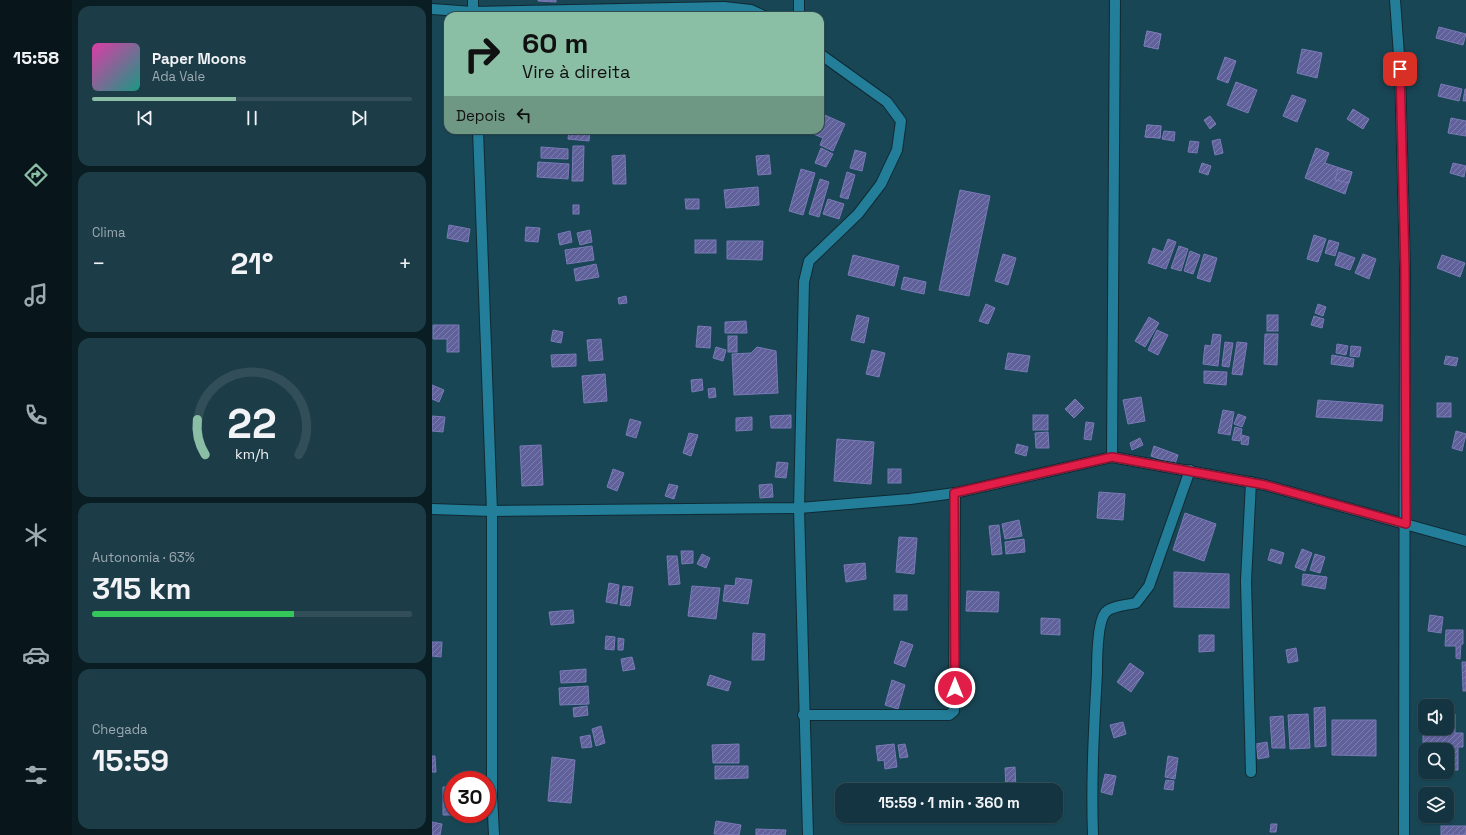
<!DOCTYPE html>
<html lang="pt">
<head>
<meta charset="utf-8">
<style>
  :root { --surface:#133440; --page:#1c3c47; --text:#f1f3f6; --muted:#9daab1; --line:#324f59; --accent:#8abfa5 }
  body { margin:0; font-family:"Space Grotesk",sans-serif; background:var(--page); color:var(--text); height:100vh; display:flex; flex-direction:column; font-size:15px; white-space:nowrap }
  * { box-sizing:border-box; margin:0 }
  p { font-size:13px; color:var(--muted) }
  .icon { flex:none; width:22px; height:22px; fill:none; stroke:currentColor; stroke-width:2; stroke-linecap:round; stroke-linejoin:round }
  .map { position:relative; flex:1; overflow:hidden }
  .sheet { display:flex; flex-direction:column; gap:6px; padding:6px; background:#0a1d23; width:360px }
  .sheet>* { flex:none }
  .banner { position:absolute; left:12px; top:12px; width:380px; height:122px; border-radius:12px; box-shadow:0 1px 3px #0004,0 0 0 1px var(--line); background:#8abfa5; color:#111; overflow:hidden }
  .fabs { position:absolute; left:986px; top:699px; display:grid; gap:8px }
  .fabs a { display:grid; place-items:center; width:36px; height:36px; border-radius:8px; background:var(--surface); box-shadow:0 1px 3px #0004,0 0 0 1px var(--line); font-size:20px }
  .speed { position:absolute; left:12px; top:771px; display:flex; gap:8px; font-size:20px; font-weight:700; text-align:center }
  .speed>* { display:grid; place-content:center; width:52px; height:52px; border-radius:50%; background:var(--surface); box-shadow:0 1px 3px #0004,0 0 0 1px var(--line); line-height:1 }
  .speed .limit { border:6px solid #d22; background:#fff; color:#111 }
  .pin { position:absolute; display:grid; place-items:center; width:34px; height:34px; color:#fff; margin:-17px; border-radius:8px; box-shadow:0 2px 6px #0006 }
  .me { position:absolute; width:44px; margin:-22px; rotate:0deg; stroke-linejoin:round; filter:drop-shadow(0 0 3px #0008) }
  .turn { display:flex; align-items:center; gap:14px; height:84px; padding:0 12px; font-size:18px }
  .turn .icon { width:52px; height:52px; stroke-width:2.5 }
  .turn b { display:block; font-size:28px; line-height:34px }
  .then { display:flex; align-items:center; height:38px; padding:0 12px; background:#0003; gap:8px; font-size:15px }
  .big { font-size:30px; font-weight:700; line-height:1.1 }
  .sheet .tile { flex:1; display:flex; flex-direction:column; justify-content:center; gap:6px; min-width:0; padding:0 14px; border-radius:12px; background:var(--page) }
  .sheet .dial { align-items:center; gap:0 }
  .dial svg { height:104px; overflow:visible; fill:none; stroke:var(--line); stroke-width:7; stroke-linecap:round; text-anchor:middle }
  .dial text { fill:var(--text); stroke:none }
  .song { display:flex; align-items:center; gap:12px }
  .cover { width:48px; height:48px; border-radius:6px; background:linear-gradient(135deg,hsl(320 70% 55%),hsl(170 70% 35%)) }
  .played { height:4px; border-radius:2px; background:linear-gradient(90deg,var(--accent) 45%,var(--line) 45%) }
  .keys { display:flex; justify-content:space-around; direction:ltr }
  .heat { display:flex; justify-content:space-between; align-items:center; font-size:22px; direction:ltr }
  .charge { height:6px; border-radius:3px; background:linear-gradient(90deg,#34c759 63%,var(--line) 0) }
  .trip { position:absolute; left:403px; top:783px; width:228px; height:40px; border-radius:12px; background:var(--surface); box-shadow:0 1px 3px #0004,0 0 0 1px var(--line); font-weight:700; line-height:40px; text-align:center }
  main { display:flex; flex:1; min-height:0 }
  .tabs { display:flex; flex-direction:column; width:72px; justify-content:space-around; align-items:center; background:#08151a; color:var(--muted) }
  .tabs .icon { width:28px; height:28px }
  .tabs .active { color:var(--accent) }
  .tabs b { font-size:18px; color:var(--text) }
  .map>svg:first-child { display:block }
  .building { fill:url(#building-hatch); stroke:#797ab6 }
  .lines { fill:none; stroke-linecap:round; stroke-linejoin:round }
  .street-casing { stroke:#0f2a33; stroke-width:12 }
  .street { stroke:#237e99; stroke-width:10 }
  .route-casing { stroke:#92132f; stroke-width:10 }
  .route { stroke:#e11d48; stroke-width:7 }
</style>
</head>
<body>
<main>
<nav class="tabs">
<b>15:58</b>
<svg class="icon active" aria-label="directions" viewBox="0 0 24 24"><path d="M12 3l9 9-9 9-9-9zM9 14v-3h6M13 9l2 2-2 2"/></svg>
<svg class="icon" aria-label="music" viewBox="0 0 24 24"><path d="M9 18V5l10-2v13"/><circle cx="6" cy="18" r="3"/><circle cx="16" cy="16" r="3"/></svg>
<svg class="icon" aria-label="phone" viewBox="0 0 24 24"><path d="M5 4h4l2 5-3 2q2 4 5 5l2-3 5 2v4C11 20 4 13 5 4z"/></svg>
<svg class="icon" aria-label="climate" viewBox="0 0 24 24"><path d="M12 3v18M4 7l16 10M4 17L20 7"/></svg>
<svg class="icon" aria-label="car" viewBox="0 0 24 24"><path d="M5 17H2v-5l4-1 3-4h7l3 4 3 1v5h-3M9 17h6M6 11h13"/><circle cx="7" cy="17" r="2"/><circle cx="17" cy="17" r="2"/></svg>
<svg class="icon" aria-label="filters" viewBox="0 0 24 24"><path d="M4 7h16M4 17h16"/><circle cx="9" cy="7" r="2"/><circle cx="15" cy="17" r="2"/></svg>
</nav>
<section class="sheet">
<div class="tile">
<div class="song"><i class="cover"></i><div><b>Paper Moons</b><p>Ada Vale</p></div></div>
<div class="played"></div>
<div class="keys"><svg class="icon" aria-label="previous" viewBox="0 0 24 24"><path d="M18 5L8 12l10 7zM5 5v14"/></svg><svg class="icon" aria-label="pause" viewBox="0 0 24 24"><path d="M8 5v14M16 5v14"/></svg><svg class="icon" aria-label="next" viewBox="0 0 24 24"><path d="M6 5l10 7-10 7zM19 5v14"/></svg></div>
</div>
<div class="tile"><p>Clima</p>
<div class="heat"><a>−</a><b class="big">21°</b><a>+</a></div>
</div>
<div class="tile dial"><svg viewBox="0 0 100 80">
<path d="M14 69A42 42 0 1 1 86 69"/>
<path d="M14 69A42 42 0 0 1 8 42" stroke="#8abfa5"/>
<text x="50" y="56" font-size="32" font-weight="700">22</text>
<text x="50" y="72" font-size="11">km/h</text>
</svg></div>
<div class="tile"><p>Autonomia · 63%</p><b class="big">315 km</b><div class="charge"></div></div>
<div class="tile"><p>Chegada</p><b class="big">15:59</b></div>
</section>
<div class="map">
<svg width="1034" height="835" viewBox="0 0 1034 835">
  <defs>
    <pattern id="building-hatch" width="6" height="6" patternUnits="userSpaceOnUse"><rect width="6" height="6" fill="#60619b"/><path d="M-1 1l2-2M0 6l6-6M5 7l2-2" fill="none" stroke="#7b7fae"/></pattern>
  </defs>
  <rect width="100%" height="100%" fill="#194655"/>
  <g class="building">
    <polygon points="106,0 124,0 124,2 106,1"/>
    <polygon points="1007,27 1034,34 1031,45 1004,38"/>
    <polygon points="715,31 729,34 726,49 712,46"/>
    <polygon points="715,31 729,34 726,49 712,46"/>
    <polygon points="870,49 890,53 885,78 865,73"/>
    <polygon points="793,57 804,61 796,83 785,79"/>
    <polygon points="804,82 825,90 816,113 795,105"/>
    <polygon points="1009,84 1030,89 1027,101 1006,96"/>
    <polygon points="1033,89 1034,89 1034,101 1031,101"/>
    <polygon points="860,95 874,100 865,122 851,116"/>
    <polygon points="921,109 937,119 931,129 915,119"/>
    <polygon points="388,113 413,124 401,151 388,145 391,138 372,130 388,130"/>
    <polygon points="778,116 784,124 778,129 772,120"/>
    <polygon points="1019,118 1034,121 1034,136 1016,133"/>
    <polygon points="715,125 729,126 728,138 713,137"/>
    <polygon points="715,125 729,126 728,138 713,137"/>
    <polygon points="137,130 158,130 157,141 136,139"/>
    <polygon points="732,131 743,132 742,141 730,139"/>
    <polygon points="788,139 791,153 783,155 780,141"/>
    <polygon points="758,141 767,142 765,153 756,152"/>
    <polygon points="141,146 152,146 151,181 140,181"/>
    <polygon points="109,147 136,149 136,159 109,158"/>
    <polygon points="389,148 401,154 394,167 383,163"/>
    <polygon points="884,148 897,153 893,163 920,172 913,194 873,178"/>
    <polygon points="423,150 434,153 430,171 418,168"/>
    <polygon points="193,155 194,184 181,184 180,156"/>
    <polygon points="337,155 339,174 326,175 324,156"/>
    <polygon points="106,162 137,164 136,179 105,177"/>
    <polygon points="770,163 779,166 776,175 767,172"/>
    <polygon points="1021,163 1034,166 1032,177 1018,173"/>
    <polygon points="369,169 383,173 371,215 357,211"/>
    <polygon points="906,169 920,172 917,183 903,180"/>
    <polygon points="415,172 423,175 416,199 408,197"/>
    <polygon points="388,179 397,182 387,217 377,214"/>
    <polygon points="326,187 327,205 294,208 292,190"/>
    <polygon points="528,190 558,196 537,296 507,290"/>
    <polygon points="253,199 267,199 267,209 254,209"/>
    <polygon points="396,199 412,204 407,219 391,214"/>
    <rect x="141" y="205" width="6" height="9"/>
    <polygon points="17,225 38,229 36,242 15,238"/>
    <polygon points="94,227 108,228 106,242 93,241"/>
    <polygon points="158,230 160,242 148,245 145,233"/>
    <polygon points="138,231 140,242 128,245 126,234"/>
    <polygon points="882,235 894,239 886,262 875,259"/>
    <polygon points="736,239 744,242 734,269 716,263 721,248 731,252"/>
    <rect x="263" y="240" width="21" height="13"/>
    <polygon points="897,240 907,243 903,256 893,253"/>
    <polygon points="295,241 331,241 330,260 295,259"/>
    <polygon points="160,246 162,260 135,264 133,250"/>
    <polygon points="747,246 756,249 749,271 739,268"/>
    <polygon points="758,251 768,255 761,274 752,271"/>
    <polygon points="907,252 923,258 918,270 903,265"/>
    <polygon points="571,254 584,258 576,285 563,281"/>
    <polygon points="772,254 785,258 778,282 765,278"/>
    <polygon points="931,254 944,259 937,279 923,273"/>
    <polygon points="421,255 467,266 462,286 416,275"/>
    <polygon points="1010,255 1033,263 1028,277 1005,268"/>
    <polygon points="164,264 167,277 144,281 142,269"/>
    <polygon points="472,277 494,282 492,294 469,289"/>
    <polygon points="194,296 195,303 187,304 186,298"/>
    <polygon points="554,304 563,308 556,324 547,321"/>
    <polygon points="886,304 894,307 891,316 883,313"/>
    <polygon points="425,315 437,318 432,343 419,340"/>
    <rect x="835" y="315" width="11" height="16"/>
    <polygon points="882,316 892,319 890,328 879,325"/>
    <polygon points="717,317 727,323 713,347 703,341"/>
    <polygon points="314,321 315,333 293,333 293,322"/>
    <polygon points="1,325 27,325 27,352 15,352 15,339 1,339"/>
    <polygon points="266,326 279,327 278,348 264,347"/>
    <polygon points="121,330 131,332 129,343 119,341"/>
    <polygon points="725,330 736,335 726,355 716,350"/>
    <polygon points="781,334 789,335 786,366 771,364 773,345 779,346"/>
    <polygon points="833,334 846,334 845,365 832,364"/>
    <rect x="296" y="336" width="9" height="16"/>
    <polygon points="169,339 171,360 157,361 155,340"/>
    <polygon points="793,342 801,343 797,367 790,366"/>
    <polygon points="805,342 815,343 810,375 800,374"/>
    <polygon points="905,344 916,346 914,355 904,353"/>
    <polygon points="919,346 929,347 927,357 918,356"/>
    <polygon points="284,347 294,350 291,361 281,358"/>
    <polygon points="325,347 344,351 346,393 302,395 300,354 319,353"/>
    <polygon points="440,350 453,353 447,377 434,374"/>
    <polygon points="576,353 598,356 595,372 573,369"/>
    <polygon points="144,354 144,366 120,367 119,355"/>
    <polygon points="900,355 922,359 921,367 899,364"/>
    <polygon points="1014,356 1026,358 1024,366 1012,364"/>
    <polygon points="772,371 795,372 794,385 772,383"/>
    <polygon points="173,374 175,401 152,403 150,376"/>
    <polygon points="270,379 271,390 260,392 259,380"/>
    <polygon points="0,385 12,390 7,402 0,399"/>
    <polygon points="283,388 284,397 277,398 276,389"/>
    <polygon points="709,397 713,421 696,424 691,400"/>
    <polygon points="643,399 652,408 642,418 633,409"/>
    <polygon points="886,400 951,405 950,421 884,417"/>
    <rect x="1005" y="403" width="14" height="14"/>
    <polygon points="791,410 802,412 798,435 786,433"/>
    <polygon points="806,414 814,417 810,427 802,424"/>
    <polygon points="359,415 359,428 339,428 338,416"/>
    <rect x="601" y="415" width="15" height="15"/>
    <polygon points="0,416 13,417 11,432 0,431"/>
    <polygon points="320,417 320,430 304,431 304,418"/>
    <polygon points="198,419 209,422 204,438 194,435"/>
    <polygon points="654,422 662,423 659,440 652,439"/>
    <polygon points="803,427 810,429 808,441 800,440"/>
    <polygon points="1024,431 1034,434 1030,451 1020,448"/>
    <polygon points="616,432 617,448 604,448 603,433"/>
    <polygon points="257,433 266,435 259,456 251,453"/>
    <polygon points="810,435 817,437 816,445 809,444"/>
    <polygon points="708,438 711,445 700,450 698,443"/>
    <polygon points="405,439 442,442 439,484 402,481"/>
    <polygon points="585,444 596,447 594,456 583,453"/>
    <polygon points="109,445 111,485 90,486 88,446"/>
    <polygon points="722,446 746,455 743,464 719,456"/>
    <polygon points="345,462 356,463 354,478 343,477"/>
    <polygon points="181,469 192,473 185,491 175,487"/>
    <rect x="456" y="469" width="13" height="14"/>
    <polygon points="237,484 246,486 242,499 233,496"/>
    <polygon points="340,484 341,497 328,498 327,485"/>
    <polygon points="667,492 693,494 691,520 665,518"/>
    <polygon points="753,513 784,524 772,561 741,550"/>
    <polygon points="587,520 590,536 573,539 570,524"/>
    <polygon points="567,525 570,554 560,555 557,526"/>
    <polygon points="467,537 485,538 482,574 464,572"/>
    <polygon points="592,539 593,552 574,554 573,542"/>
    <polygon points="839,549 852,553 849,564 836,560"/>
    <polygon points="870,549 880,553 873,571 863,567"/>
    <polygon points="249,551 261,551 261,563 250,564"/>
    <polygon points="270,554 278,558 274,568 265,564"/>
    <polygon points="883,554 893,557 888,573 878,570"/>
    <polygon points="235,556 245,556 248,584 237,585"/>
    <polygon points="433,563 434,579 414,582 412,565"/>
    <polygon points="742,572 797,574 797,608 742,607"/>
    <polygon points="871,574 895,577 893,589 870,585"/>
    <polygon points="304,578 320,580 316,604 291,601 293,585 303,586"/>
    <polygon points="177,583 187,585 185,604 174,602"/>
    <polygon points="191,586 201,587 198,606 188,605"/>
    <polygon points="260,586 288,588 284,619 256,616"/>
    <polygon points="535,591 567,592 566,612 534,611"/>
    <rect x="462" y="595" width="13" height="15"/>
    <polygon points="141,610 142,623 119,625 117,612"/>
    <polygon points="998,615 1011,617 1009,633 996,631"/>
    <polygon points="609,618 628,619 628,635 609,634"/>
    <polygon points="1014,630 1031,630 1031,644 1029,644 1028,659 1024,658 1024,646 1013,646"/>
    <polygon points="321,633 333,634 332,660 320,660"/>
    <polygon points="767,635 782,635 782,651 767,652"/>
    <polygon points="174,636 183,637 182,650 173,649"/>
    <polygon points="186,638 192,639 191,650 186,650"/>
    <polygon points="469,641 481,645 473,667 462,663"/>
    <polygon points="0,642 10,642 9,657 0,656"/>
    <polygon points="864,648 866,661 856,663 854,650"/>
    <polygon points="200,657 203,669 191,671 189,659"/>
    <polygon points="1030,662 1034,662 1034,691 1031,691"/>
    <polygon points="698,663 712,673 699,692 685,682"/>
    <polygon points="154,669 154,682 129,683 128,671"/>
    <polygon points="278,675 299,682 296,691 275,685"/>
    <polygon points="460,680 473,685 466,709 453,705"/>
    <polygon points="156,686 157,704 128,705 127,688"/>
    <polygon points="155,706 156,715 142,717 141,708"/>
    <polygon points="893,707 894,746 883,747 882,708"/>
    <polygon points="876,714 878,748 858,749 856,715"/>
    <polygon points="991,714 993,714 993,728 1015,728 1015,714 1023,714 1023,733 1031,733 1031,747 1026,747 1026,770 1015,770 1015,750 993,750 993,769 991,769"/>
    <polygon points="851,716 853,748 840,748 838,717"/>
    <polygon points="900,720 944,720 944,756 900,755"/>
    <polygon points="691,722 694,734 682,738 678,725"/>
    <polygon points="169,726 173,743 164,746 160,729"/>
    <polygon points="158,735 160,747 150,748 148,737"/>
    <polygon points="835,742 837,757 826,759 824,744"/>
    <polygon points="307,744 307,763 281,763 280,745"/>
    <polygon points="462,744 465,767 453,769 452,760 446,761 444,746"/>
    <polygon points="473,744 476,757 468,758 466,745"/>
    <polygon points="0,756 3,756 4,772 0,772"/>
    <polygon points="736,756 746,758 743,779 733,777"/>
    <polygon points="120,757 143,760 139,803 116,801"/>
    <polygon points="283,766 316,766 316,778 283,779"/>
    <polygon points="583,767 584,789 574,790 573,768"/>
    <polygon points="673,774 684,776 680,795 669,792"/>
    <polygon points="734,780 742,781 741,790 732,789"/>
    <polygon points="11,787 21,787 21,814 48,815 11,815"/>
    <polygon points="284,821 309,825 307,835 282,834"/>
    <polygon points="0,822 10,824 8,835 0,835"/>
    <polygon points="839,824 845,824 844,832 838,832"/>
    <rect x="1009" y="826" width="25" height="9"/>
    <polygon points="324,829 354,830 353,835 324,835"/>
  </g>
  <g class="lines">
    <g class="street-casing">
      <g id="street">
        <polyline points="41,0 41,16"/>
        <polyline points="367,0 367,16"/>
        <polyline points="963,0 968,69 973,269 972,835"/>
        <polyline points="0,9 41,12 292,7 319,10 332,16"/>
        <polyline points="46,130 60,511 60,795 62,835"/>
        <polyline points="680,457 683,0"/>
        <polyline points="0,509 60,511 367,508 478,499 523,493 680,457 833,485 1034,541"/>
        <polyline points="371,715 517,715 522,711 523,493"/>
        <polyline points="819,772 814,581 819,482"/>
        <polyline points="376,835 367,508 372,282 377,261 426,214 449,184 465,150 469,121 455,102 388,54"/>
        <path d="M661,835C659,781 662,727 665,673C665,659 665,624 673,613C678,606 696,605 704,603L717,586L758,470"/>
      </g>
    </g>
    <use href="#street" class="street"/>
  </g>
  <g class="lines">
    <g class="route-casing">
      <polyline id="route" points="523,688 522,493 680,457 833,485 974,524 973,269 968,69"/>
    </g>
    <use href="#route" class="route"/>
  </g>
</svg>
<div class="fabs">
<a><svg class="icon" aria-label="sound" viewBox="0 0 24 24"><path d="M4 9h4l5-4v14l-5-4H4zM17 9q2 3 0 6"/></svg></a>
<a><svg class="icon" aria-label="search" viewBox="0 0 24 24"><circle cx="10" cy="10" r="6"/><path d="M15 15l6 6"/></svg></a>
<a><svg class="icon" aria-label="layers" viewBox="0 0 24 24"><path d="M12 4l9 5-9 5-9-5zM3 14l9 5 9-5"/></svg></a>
</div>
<div class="speed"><div class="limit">30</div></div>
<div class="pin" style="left:968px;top:69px;background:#d93025"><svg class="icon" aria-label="arrive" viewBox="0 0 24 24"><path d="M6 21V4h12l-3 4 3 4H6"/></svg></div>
<svg class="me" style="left:523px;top:688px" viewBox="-20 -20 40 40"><circle r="17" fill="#e11d48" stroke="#fff" stroke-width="3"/><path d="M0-11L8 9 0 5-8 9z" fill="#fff"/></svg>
<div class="trip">15:59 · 1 min · 360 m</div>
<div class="banner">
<div class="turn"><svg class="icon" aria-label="right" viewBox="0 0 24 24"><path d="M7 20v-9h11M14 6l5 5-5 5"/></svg><div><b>60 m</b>Vire à direita</div></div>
<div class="then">Depois<svg class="icon" aria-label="left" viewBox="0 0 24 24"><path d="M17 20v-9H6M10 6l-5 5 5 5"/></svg></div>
</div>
</div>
</main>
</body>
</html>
